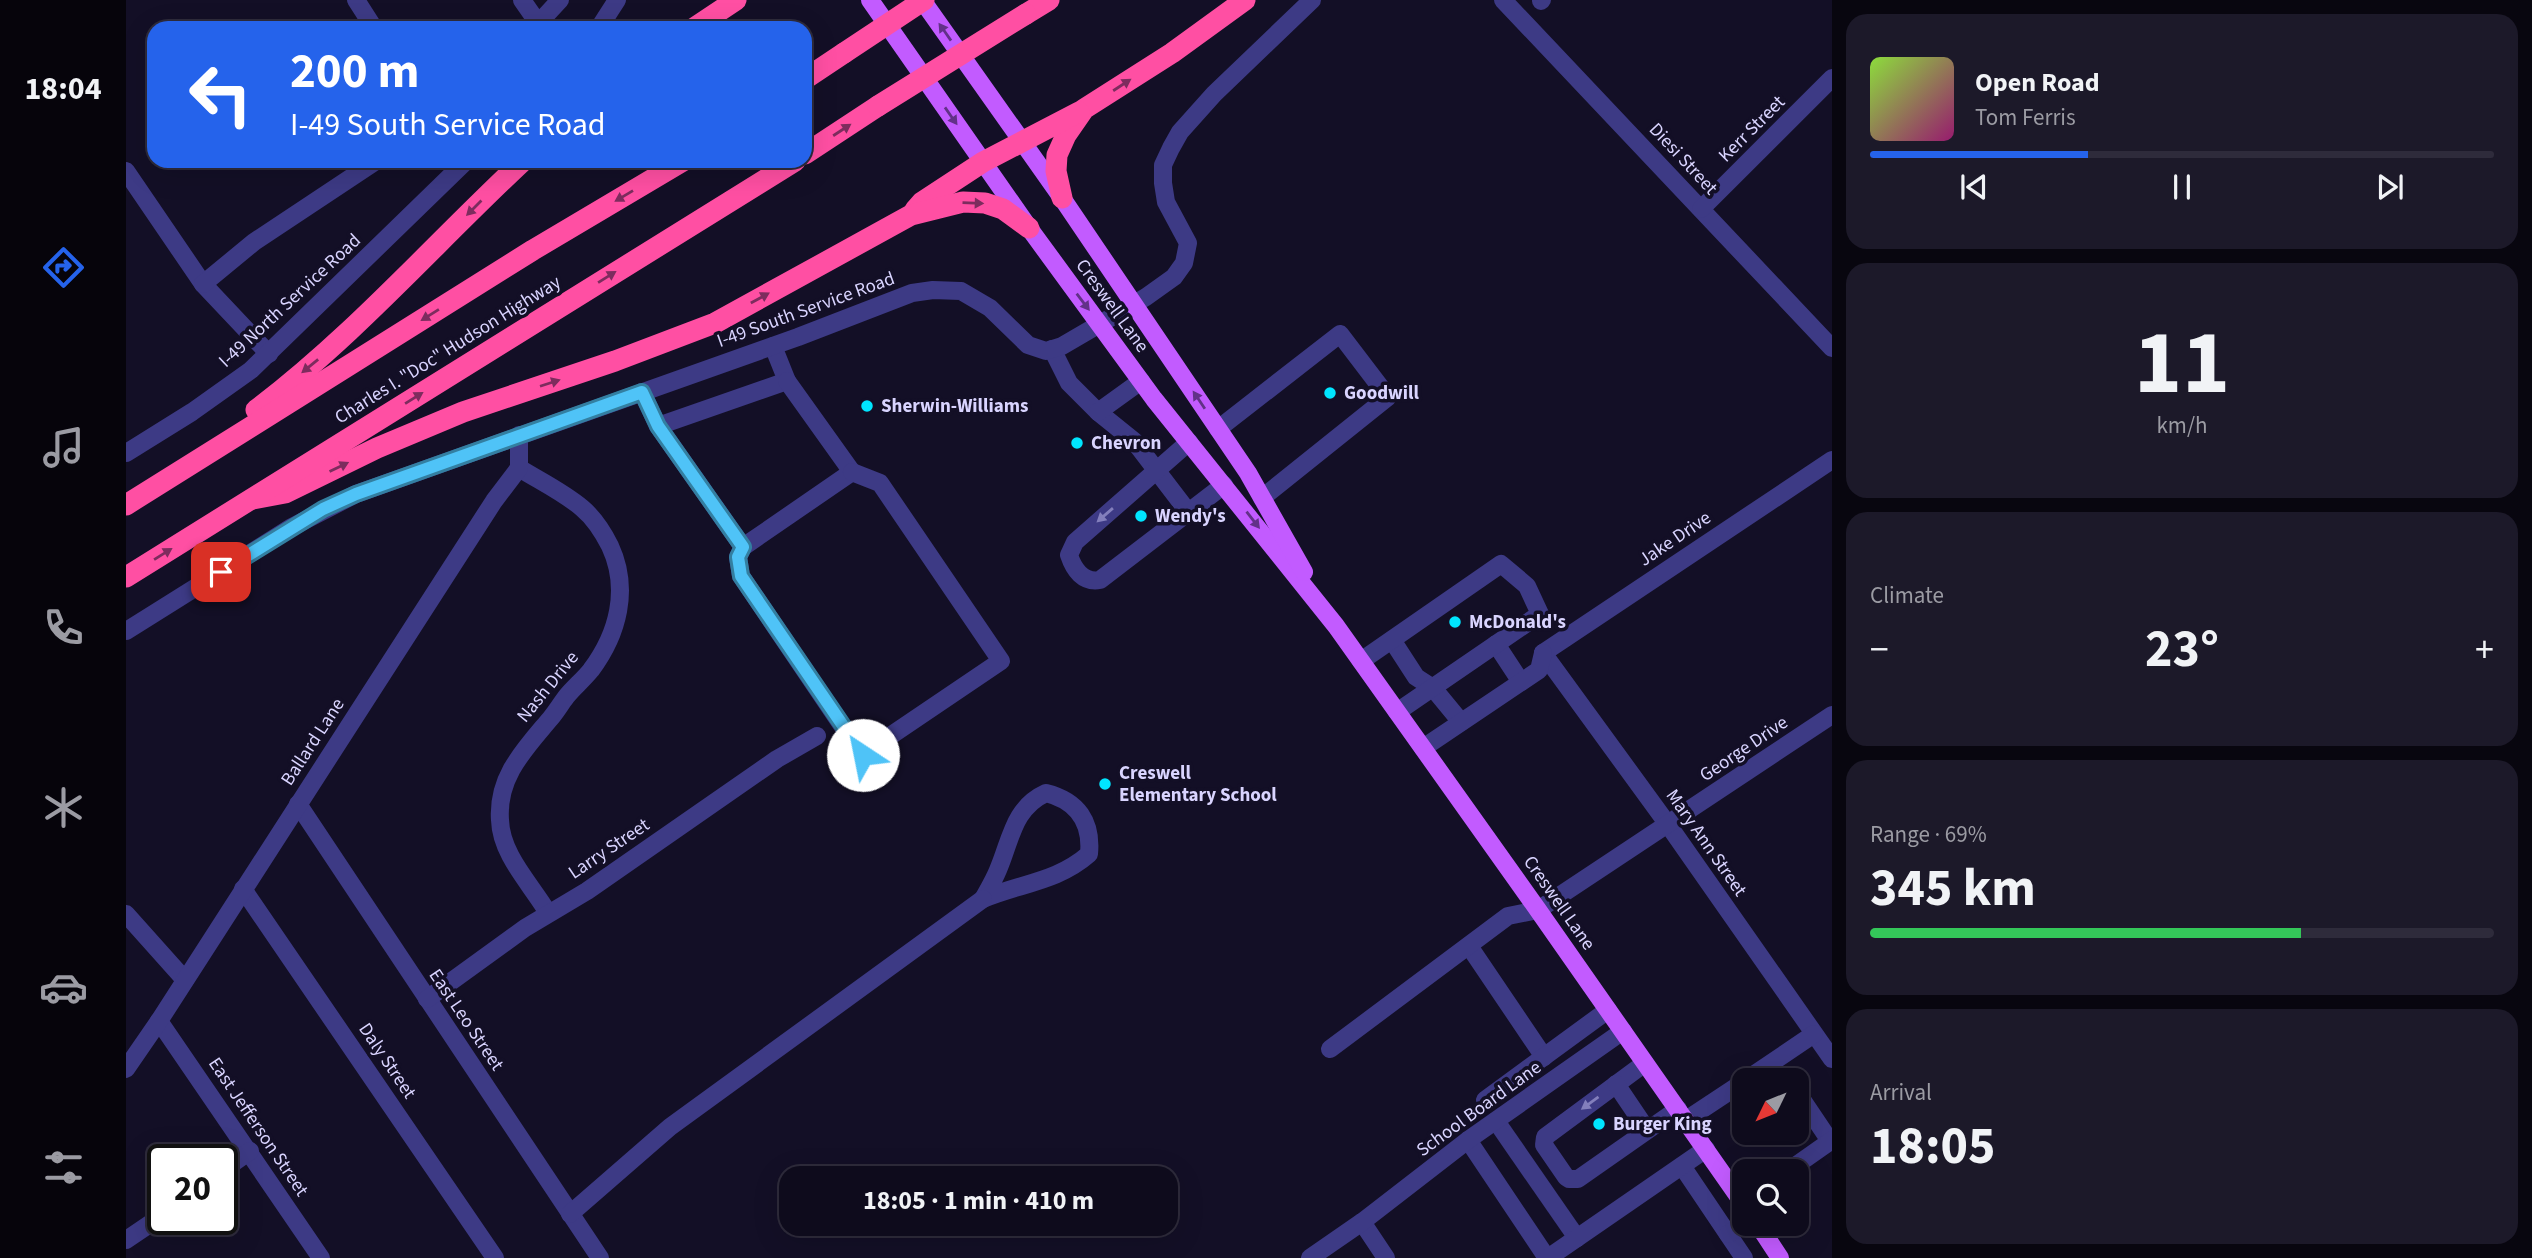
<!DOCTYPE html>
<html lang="en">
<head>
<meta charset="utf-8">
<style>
  :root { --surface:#0e0b1c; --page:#1c1929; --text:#f1f3f6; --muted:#9b9ba3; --line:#2e2b3b; --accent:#2563eb }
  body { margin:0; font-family:"Source Sans 3",sans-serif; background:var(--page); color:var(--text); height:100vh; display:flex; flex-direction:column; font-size:26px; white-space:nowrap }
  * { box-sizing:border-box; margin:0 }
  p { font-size:23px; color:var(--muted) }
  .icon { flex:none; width:38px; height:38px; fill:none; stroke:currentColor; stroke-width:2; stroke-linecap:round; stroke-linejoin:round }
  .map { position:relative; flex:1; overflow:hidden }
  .drawer { display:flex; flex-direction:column; gap:14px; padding:14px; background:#08060f; width:700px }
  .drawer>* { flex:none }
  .guide { position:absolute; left:21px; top:21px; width:665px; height:147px; border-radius:21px; box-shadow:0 7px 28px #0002,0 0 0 2px var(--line); background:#2563eb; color:#fff; overflow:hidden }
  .needle { width:46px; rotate:227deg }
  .buttons { position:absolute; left:1606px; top:1068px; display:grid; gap:14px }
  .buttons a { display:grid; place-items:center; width:77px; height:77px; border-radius:14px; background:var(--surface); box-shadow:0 7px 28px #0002,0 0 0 2px var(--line); font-size:35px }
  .speed { position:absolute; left:21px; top:1144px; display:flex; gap:14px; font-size:35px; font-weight:700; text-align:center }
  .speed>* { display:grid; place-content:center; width:91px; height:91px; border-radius:50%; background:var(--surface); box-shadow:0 7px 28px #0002,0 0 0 2px var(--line); line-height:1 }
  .speed .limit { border:4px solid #111; border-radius:10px; background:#fff; color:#111 }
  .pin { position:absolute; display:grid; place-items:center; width:60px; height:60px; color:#fff; margin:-30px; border-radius:14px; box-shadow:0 4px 10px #0006 }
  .me { position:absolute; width:77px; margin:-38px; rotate:326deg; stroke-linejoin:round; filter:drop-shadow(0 0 5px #0008) }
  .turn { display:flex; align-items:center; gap:24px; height:147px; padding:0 28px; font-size:32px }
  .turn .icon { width:91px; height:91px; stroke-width:2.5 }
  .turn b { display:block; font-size:49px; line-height:60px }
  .big { font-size:52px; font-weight:700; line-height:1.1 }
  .drawer .widget { flex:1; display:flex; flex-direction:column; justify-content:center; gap:10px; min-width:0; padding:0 24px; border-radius:21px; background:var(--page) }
  .drawer .dial { align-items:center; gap:0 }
  .dial b { font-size:91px; line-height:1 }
  .song { display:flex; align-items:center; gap:21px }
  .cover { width:84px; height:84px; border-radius:10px; background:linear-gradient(135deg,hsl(90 70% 55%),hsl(320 70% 35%)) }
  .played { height:7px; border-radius:4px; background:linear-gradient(90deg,var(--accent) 35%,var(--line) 35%) }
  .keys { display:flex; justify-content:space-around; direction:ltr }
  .heat { display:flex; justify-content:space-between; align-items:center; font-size:38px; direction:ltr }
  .charge { height:10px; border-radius:5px; background:linear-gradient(90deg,#34c759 69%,var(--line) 0) }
  .trip { position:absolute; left:653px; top:1166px; width:399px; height:70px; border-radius:21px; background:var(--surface); box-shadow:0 7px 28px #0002,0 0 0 2px var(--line); font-weight:700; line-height:70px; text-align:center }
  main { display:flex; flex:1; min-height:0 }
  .menu { display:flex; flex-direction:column; width:126px; justify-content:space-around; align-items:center; background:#06040b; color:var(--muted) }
  .menu .icon { width:49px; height:49px }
  .menu .selected { color:var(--accent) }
  .menu b { font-size:32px; color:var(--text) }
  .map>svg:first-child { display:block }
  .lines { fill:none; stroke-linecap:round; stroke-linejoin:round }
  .minor { stroke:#3d3a85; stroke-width:18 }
  .major { stroke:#c25bff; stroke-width:18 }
  .highway { stroke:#ff4fa3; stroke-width:21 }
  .highway-bridge { stroke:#ff4fa3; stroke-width:21 }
  .oneway { fill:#623188 }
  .oneway2 { fill:#7d2c5e }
  .oneway3 { fill:#837fbc }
  .route-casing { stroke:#337fa1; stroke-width:18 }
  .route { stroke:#4fc3f7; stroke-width:12 }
  .poi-dot { fill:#00e5ff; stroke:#130f26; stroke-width:2.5 }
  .labels { text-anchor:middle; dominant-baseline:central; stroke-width:7; stroke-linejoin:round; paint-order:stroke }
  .street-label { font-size:19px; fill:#d9d4ff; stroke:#130f26 }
  .poi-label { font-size:19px; font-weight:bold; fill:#d9d4ff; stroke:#130f26; text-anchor:start }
</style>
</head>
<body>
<main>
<nav class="menu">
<b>18:04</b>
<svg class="icon selected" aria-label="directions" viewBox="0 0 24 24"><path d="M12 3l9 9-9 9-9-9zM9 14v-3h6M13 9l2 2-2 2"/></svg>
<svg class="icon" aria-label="music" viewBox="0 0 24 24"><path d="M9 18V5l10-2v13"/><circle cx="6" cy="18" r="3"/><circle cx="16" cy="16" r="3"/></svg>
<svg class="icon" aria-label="phone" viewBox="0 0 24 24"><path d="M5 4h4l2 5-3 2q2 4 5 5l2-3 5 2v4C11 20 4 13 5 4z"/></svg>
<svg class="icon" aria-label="climate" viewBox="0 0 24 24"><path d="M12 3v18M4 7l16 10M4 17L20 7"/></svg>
<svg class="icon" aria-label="car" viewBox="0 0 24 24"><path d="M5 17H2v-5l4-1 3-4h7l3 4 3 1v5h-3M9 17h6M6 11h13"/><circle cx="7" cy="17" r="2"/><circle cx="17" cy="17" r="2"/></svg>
<svg class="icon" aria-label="filters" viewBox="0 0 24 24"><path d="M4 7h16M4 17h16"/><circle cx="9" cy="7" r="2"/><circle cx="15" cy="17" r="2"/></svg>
</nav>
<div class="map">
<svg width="1706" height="1258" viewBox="0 0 1706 1258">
  <rect width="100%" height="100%" fill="#130f26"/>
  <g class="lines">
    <g class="minor">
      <polyline points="230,0 248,28"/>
      <polyline points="396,0 412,23"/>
      <polyline points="1377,0 1706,348"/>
      <polyline points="1415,1 1416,0"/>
      <polyline points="408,28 434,0"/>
      <polyline points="473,28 491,0"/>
      <polyline points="0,171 77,284 143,354"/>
      <polyline points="1575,209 1706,78"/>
      <polyline points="77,284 128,242 250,161"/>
      <polyline points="926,349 943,383 972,412 1008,441 1063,513"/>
      <polyline points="516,392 532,426 661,381 647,346"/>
      <polyline points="972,412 1015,381"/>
      <polyline points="532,426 617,547 726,472 661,381"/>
      <polyline points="1092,429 1214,334 1262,397 1136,498"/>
      <path d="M1063,442L949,542L943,555C948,570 957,583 974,580L1098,485"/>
      <polyline points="0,453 66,412 125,370 340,161"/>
      <path d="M393,468C414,481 437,492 456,508C468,518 477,532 484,546C504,589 492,634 465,670C457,680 447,688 440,697C434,705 430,712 424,719C398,750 371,777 374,820C375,855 405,884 422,913"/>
      <polyline points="617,547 612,557 615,576 736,755 875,661 754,483 726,472"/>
      <polyline points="0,631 166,527 230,494 672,337 786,293 807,290 835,291 864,308 902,345 920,351 936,346 1020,297 1048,277 1058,263 1062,243 1040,202 1037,183 1037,165 1045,148 1054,132 1088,94 1186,0"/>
      <polyline points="1266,640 1290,677 1307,688 1335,722"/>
      <polyline points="1370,644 1395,682"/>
      <polyline points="1417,653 1543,826 1706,1059"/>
      <polyline points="1417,653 1706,460"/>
      <polyline points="1235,661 1375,564 1401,586 1414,614 1271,712"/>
      <polyline points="1297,748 1413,670 1417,653"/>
      <path d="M920,793C952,801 966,822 963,854C931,882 895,883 857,899C862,890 868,880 872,870C885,840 887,808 920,793Z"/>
      <polyline points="172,804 474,1258"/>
      <polyline points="117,889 369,1258"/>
      <polyline points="0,914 59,980"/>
      <polyline points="1343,946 1418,1057"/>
      <polyline points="301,999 399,928 461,891 651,759 691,736"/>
      <polyline points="33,1021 195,1258"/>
      <polyline points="1204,1049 1382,916 1412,910 1706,715"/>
      <polyline points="1519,1063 1419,1137 1418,1145 1440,1177 1443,1179 1452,1179 1552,1109"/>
      <polyline points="0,1069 33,1021 368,501 393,468 393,435"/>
      <polyline points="1620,1080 1688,1034"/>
      <polyline points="1490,1084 1521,1130"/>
      <polyline points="1359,1100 1482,1010"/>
      <polyline points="1677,1101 1704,1141"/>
      <polyline points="1560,1120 1619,1081"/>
      <polyline points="1370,1121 1451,1238"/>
      <polyline points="1342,1140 1421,1258"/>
      <polyline points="1556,1166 1618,1258"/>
      <polyline points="96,1171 124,1151"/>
      <polyline points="1662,1171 1706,1140"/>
      <polyline points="444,1214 544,1127 857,899"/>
      <polyline points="1236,1222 1260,1258"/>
      <polyline points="1602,1234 1619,1223"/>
      <polyline points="0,1240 37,1215"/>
      <polyline points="1184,1258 1236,1222 1342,1140 1497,1031"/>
      <polyline points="1422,1258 1580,1149"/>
    </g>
    <g class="major">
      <polyline points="744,0 903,228 1028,399 1210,626 1412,910 1619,1206"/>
      <polyline points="796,0 936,198 1122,473 1178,572"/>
      <polyline points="1631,1223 1654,1258"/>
    </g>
    <g class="highway">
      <polyline points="900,14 923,0"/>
      <polyline points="568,28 610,0"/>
      <polyline points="679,79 718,53"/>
      <polyline points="679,154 752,106"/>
      <polyline points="936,198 930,171 931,155 940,135 958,109 1046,53 1119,0"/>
      <polyline points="789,210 796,202 857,162 953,112"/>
      <path d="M130,410C228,336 308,244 397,161"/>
      <polyline points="127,499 159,493 251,448 337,412 489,361 589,323 785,215 837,202 859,203 877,209 903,228"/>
      <polyline points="0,505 407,250 557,161"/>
      <polyline points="0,577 669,161"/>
    </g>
    <g class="highway-bridge">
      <polyline points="718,53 798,0"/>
      <polyline points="752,106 900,14"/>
    </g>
  </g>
  <defs><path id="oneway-solid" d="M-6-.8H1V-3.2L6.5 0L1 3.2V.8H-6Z" transform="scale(1.75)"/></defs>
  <g class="oneway">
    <use href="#oneway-solid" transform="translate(819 32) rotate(-125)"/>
    <use href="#oneway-solid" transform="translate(825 116) rotate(55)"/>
    <use href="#oneway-solid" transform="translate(957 302) rotate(53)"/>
    <use href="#oneway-solid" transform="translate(1073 400) rotate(-124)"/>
    <use href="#oneway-solid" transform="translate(1127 520) rotate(52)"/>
  </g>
  <g class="oneway2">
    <use href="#oneway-solid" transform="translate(996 85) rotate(-33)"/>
    <use href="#oneway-solid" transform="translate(716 130) rotate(-33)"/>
    <use href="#oneway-solid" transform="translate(498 196) rotate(149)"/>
    <use href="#oneway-solid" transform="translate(847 203) rotate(2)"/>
    <use href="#oneway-solid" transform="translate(348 208) rotate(135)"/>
    <use href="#oneway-solid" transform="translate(481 277) rotate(-32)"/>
    <use href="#oneway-solid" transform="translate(634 298) rotate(-29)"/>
    <use href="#oneway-solid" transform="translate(304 315) rotate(148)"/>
    <use href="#oneway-solid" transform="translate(184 366) rotate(141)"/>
    <use href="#oneway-solid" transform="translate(424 383) rotate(-18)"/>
    <use href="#oneway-solid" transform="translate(288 398) rotate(-32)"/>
    <use href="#oneway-solid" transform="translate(213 467) rotate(-26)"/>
    <use href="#oneway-solid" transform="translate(37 554) rotate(-32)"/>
  </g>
  <g class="oneway3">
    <use href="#oneway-solid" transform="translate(979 515) rotate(139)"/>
    <use href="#oneway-solid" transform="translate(1464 1103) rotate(144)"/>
  </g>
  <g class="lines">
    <g class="route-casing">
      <polyline id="route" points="95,572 197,509 230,494 516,392 532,426 617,547 612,557 615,576 737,755"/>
    </g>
    <use href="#route" class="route"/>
  </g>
  <g class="poi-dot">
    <circle cx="1204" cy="393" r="7"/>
    <circle cx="741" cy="406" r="7"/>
    <circle cx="951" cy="443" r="7"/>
    <circle cx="1015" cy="516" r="7"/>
    <circle cx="1329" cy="622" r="7"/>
    <circle cx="979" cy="784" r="7"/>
    <circle cx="1473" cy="1124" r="7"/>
  </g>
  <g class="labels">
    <g class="street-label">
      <text transform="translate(1626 129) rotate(-45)">Kerr Street</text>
      <text transform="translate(1557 159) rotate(47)">Diesi Street</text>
      <text transform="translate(164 301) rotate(-43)">I-49 North Service Road</text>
      <text transform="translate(986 306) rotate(54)">Creswell Lane</text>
      <text transform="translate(680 310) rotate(-20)">I-49 South Service Road</text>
      <text transform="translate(322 350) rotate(-32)">Charles I. "Doc" Hudson Highway</text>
      <text transform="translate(1549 539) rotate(-34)">Jake Drive</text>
      <text transform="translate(422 687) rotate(-51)">Nash Drive</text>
      <text transform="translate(187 742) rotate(-57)">Ballard Lane</text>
      <text transform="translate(1618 749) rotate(-34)">George Drive</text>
      <text transform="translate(1580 843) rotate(55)">Mary Ann Street</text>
      <text transform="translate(483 849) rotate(-34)">Larry Street</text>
      <text transform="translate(1433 903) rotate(55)">Creswell Lane</text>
      <text transform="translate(340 1020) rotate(56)">East Leo Street</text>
      <text transform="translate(261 1061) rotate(56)">Daly Street</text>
      <text transform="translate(1353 1109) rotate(-36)">School Board Lane</text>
      <text transform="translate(132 1127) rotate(56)">East Jefferson Street</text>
    </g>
    <g class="poi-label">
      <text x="1218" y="393">Goodwill</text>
      <text x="755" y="406">Sherwin-Williams</text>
      <text x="965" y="443">Chevron</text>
      <text x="1029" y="516">Wendy's</text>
      <text x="1343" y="622">McDonald's</text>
      <text x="993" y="773">Creswell<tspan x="993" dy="22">Elementary School</tspan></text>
      <text x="1487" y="1124">Burger King</text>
    </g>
  </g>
</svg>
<div class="buttons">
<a><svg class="needle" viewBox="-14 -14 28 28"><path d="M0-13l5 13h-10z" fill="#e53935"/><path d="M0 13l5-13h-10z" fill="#9b9ba3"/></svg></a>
<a><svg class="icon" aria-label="search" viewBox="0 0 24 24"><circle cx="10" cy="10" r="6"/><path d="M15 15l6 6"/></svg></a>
</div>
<div class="speed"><div class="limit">20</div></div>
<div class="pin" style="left:95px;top:572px;background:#d93025"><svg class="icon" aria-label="arrive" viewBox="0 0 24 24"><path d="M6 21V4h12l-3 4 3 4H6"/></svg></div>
<svg class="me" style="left:737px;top:755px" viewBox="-20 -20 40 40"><circle r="19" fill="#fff"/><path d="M0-13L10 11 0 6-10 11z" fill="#4fc3f7"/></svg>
<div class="trip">18:05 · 1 min · 410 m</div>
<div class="guide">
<div class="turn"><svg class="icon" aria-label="left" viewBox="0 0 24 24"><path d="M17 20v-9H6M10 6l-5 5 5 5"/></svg><div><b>200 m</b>I-49 South Service Road</div></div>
</div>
</div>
<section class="drawer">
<div class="widget">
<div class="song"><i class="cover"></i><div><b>Open Road</b><p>Tom Ferris</p></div></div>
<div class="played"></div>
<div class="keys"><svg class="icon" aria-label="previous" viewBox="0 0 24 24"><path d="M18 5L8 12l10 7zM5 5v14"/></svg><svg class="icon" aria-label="pause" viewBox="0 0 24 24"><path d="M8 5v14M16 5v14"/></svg><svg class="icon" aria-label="next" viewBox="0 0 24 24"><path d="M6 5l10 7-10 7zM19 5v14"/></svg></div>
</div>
<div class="widget dial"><b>11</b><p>km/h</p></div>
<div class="widget"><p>Climate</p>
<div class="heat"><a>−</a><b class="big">23°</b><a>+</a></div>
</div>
<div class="widget"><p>Range · 69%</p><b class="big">345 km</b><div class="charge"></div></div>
<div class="widget"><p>Arrival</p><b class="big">18:05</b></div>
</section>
</main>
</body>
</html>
